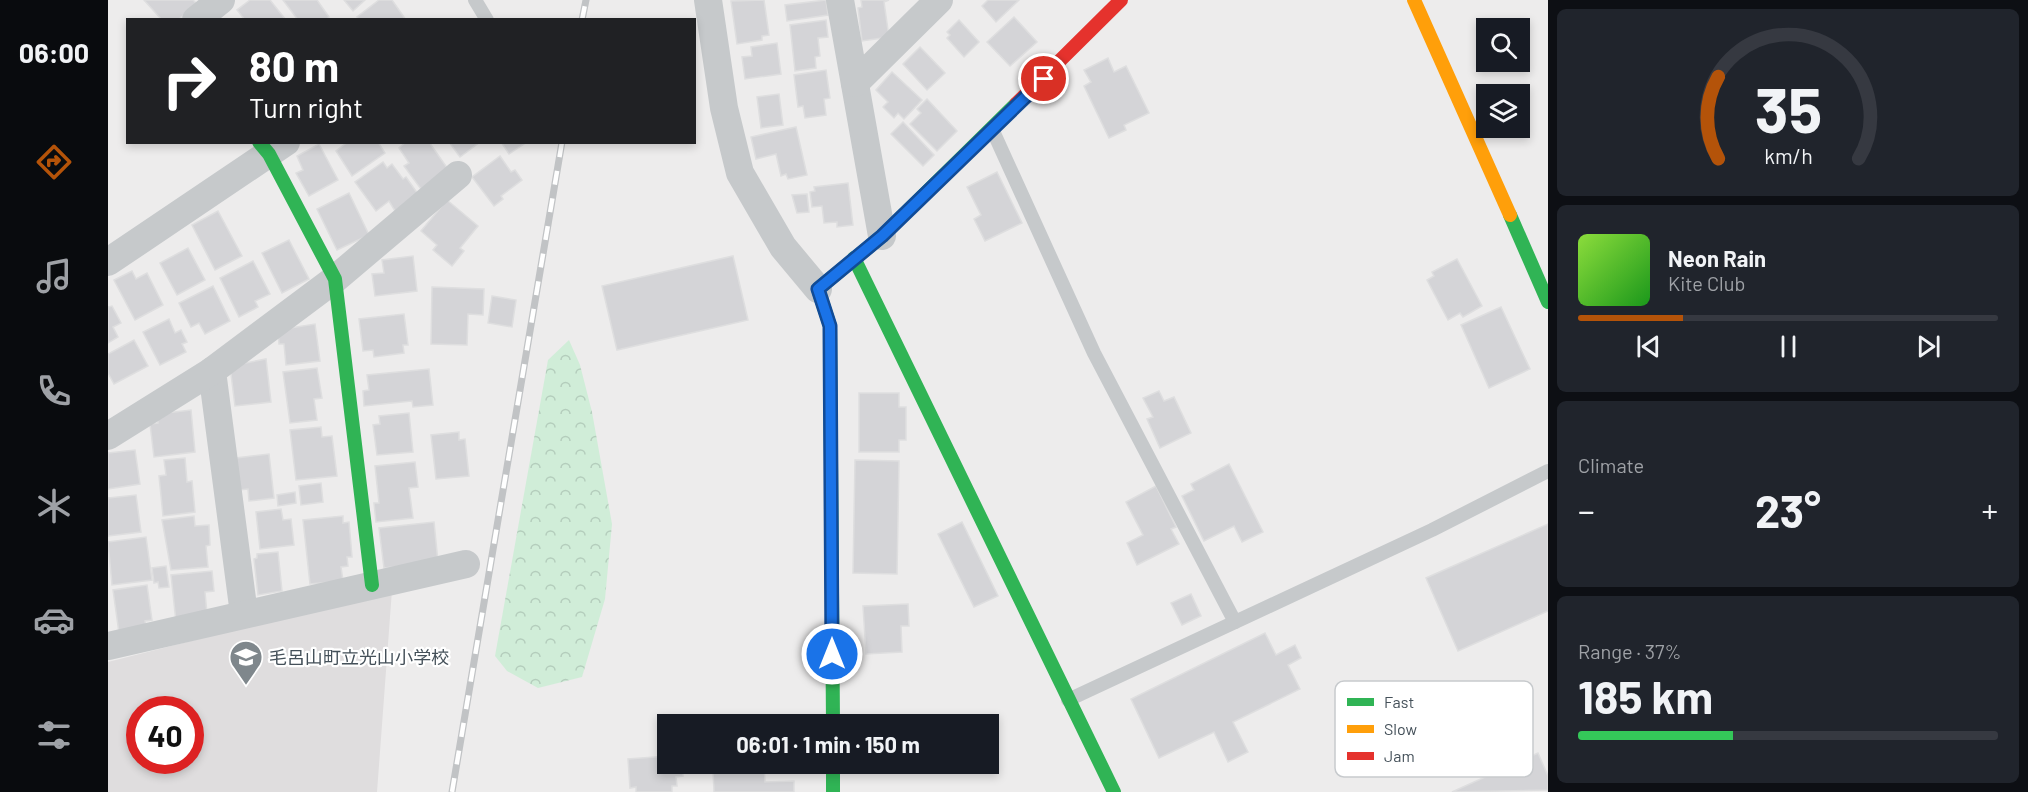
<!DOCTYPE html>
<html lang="en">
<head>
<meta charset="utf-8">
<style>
  :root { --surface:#171b24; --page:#20242c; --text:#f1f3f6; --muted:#9ea1a6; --line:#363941; --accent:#b45309 }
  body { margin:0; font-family:Barlow,"Noto Sans JP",sans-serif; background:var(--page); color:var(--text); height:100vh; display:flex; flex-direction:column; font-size:22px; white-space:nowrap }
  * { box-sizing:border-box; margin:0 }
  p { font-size:20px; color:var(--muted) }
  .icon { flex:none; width:33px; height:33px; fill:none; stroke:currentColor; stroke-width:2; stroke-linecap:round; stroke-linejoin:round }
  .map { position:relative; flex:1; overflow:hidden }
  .sheet { display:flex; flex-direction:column; gap:9px; padding:9px; background:#0d0f14; width:480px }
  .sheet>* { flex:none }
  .hud { position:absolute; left:18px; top:18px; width:570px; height:126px; border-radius:0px; box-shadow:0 3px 9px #0003; background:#202124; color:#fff; overflow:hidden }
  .buttons { position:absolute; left:1368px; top:18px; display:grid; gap:12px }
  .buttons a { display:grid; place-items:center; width:54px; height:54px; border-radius:0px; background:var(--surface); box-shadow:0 3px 9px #0003; font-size:30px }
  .speed { position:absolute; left:18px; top:696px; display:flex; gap:12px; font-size:30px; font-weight:700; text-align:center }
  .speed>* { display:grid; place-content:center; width:78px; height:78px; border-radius:50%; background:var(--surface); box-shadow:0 3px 9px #0003; line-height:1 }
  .speed .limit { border:9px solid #d22; background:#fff; color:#111 }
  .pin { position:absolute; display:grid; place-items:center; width:51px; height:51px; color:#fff; margin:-26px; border:3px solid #fff; border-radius:50%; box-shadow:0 2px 6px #0007 }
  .me { position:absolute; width:66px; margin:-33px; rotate:0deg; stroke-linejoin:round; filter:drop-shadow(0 0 4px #0008) }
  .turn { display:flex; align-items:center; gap:21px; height:126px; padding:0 24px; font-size:27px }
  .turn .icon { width:78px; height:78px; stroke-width:2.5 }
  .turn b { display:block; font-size:42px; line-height:51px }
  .big { font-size:45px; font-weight:700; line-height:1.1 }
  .sheet .card { flex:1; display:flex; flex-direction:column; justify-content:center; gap:9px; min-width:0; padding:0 21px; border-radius:9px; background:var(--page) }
  .sheet .dial { align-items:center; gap:0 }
  .dial svg { height:156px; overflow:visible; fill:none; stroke:var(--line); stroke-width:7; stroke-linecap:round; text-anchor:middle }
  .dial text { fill:var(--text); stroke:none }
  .song { display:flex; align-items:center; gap:18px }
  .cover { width:72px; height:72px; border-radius:9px; background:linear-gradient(135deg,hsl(90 70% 55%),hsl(120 70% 35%)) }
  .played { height:6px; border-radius:3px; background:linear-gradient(90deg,var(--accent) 25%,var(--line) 25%) }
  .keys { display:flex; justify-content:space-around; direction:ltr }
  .heat { display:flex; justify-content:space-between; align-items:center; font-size:33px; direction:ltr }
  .charge { height:9px; border-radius:4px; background:linear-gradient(90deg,#34c759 37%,var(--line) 0) }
  .trip { position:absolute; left:549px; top:714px; width:342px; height:60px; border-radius:0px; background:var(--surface); box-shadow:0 3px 9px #0003; font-weight:700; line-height:60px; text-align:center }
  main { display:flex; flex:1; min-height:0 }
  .tabs { display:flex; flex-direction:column; width:108px; justify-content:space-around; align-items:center; background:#090b0e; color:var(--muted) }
  .tabs .icon { width:42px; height:42px }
  .tabs .selected { color:var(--accent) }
  .tabs b { font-size:27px; color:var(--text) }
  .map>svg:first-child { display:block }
  .education { fill:#dfddde; fill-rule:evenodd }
  .forest { fill:url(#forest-crowns) }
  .building { fill:#d4d4d7; stroke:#dededf; stroke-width:1.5 }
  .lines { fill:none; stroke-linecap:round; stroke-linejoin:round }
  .lane { stroke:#c6c9cb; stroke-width:14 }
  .street { stroke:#c6c9cb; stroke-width:28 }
  .fast { stroke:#30b455; stroke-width:14 }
  .slow { stroke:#ff9f0a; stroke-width:14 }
  .jam { stroke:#e5322d; stroke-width:14 }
  .rail-casing { stroke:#c1c3c5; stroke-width:7 }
  .rail { stroke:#fff; stroke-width:4.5; stroke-dasharray:14; stroke-linecap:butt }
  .route-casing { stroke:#114b97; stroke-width:15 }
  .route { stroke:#1a73e8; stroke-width:10 }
  .labels { text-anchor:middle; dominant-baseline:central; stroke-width:4.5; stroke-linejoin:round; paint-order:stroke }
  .poi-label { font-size:18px; fill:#445059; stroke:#fff; text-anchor:start }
  .key { fill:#fff; stroke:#c7cacd; stroke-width:1.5 }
  .key-label { font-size:16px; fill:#445059 }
</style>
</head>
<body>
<main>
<nav class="tabs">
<b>06:00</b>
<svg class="icon selected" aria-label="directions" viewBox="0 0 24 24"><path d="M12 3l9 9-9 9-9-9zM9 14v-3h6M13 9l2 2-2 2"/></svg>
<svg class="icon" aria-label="music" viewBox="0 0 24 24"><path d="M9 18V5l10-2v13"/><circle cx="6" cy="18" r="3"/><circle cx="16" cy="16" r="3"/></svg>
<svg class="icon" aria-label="phone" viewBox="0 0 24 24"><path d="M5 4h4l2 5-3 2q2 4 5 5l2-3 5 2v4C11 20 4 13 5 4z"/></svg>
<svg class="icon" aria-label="climate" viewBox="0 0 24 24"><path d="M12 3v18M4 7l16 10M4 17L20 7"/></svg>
<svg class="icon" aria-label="car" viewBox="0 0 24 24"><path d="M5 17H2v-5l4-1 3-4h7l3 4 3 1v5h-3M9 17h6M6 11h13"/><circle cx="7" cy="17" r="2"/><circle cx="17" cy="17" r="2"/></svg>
<svg class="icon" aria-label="filters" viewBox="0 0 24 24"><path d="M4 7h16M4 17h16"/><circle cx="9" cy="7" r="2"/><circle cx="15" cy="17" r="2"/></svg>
</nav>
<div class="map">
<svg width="1440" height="792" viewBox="0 0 1440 792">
  <defs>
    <pattern id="forest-crowns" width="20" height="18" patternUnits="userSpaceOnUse" patternTransform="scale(1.5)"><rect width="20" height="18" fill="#d0edd8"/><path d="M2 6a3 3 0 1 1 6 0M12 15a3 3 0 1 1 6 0" fill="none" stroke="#b4cdbc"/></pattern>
  </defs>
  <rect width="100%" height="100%" fill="#edecec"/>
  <path class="education" d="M284,590L269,792H0V662ZM32,710H82V760H32Z"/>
  <polygon class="forest" points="461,340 472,365 484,412 504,524 497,599 474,677 430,688 399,671 387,656 440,360"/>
  <g class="building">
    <polygon points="36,0 85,0 88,3 70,20 54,20"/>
    <polygon points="142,0 162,0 178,20 137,20 129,10"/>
    <polygon points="175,0 209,0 221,17 218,20 190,20"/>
    <polygon points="236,0 257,0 245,11"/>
    <polygon points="271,0 284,0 298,20 251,20 249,17"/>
    <polygon points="656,0 661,35 654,36 654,40 629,44 623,1"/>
    <polygon points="718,0 720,15 679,21 677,5"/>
    <polygon points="753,0 781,0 776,2 781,37 754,41 750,8 754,7"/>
    <polygon points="880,0 911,0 888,22 874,6"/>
    <polygon points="906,17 929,42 902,66 879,42"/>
    <polygon points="718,20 720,37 710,38 712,56 707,57 708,68 687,71 682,25"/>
    <polygon points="851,20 871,42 856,57 839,38 842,35 839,32"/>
    <polygon points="669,43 673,74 637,79 634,57 644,56 643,47"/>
    <polygon points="812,47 837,73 819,90 795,64"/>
    <polygon points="1000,58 1006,72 1018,66 1041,113 1016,125 1018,130 1001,138 976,86 983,82 976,70"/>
    <polygon points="718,70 722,98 716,99 718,115 697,118 695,106 690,107 686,75"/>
    <polygon points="784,72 814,100 796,119 790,113 786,118 775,107 780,102 768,90"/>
    <polygon points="671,94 675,125 653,128 649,97"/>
    <polygon points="819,99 849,131 829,151 802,124 813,113 809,109"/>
    <polygon points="795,122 826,155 815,166 783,134"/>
    <polygon points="688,127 699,175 680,179 678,174 673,176 668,154 648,159 643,137"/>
    <polygon points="236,142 270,142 277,153 244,176 228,151 237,144"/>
    <polygon points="298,142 321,142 340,169 313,189 296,166 301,163 291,148"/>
    <polygon points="341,142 372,142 352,157"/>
    <polygon points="393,142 419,142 401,154"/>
    <polygon points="211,144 230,180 201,196 188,173 195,170 189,156"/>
    <polygon points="392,156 403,172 407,170 414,180 393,196 395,199 386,206 364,177"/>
    <polygon points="275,162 279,168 284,164 295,179 298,177 310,194 287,211 281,201 268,211 247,182"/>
    <polygon points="889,172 914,223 877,241 866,219 873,215 859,187"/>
    <polygon points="740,183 745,225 729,227 729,222 716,223 714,206 704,207 702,192 707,191 706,187"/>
    <polygon points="241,193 261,235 229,250 209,209"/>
    <polygon points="699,194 701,212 689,213 684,195"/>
    <polygon points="339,200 370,226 352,248 356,251 344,266 325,250 329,245 313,231"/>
    <polygon points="110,211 134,256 107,270 84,225"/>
    <polygon points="181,240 201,279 174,293 154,253"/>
    <polygon points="80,248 97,280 69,295 52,263"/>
    <polygon points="305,256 309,291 267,296 264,274 276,273 274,260"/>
    <polygon points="625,256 640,320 509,350 494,286"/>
    <polygon points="1349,259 1374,306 1355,317 1352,313 1340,320 1319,280 1326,276 1324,272"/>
    <polygon points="145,261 162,294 147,301 150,307 131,317 112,278"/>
    <polygon points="24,271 28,279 39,273 55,305 27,320 6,280"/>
    <polygon points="105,286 122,321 97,334 91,323 83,327 71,303"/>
    <polygon points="324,287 376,289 375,315 360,314 359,345 323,344"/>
    <polygon points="384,296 408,300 404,327 380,323"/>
    <polygon points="4,306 13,323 5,327 10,337 0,343 0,307"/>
    <polygon points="1393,307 1422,369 1381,388 1353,325"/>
    <polygon points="296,314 300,345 295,345 296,353 266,357 265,350 255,351 251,319"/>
    <polygon points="61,319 67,333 73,330 79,342 74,344 78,352 52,365 35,332"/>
    <polygon points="207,324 212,361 178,365 176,344 171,344 170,330"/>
    <polygon points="26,340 40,366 6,384 0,373 0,354"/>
    <polygon points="158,359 163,402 127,406 122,366"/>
    <polygon points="209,368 214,398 206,399 209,420 182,423 175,372"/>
    <polygon points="321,369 325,405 305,407 304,401 256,406 255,391 261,390 259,375"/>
    <polygon points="1051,391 1056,401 1066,397 1083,433 1052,448 1039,419 1045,417 1035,398"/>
    <polygon points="751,393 791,393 791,407 798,407 798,440 791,440 791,452 751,452"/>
    <polygon points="83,410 87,452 46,457 42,424 50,423 49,414"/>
    <polygon points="301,413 305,452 269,455 265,425 272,424 271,416"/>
    <polygon points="213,427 214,437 224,436 229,476 188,480 182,430"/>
    <polygon points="351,432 351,440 357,439 361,476 328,479 323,435"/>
    <polygon points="27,450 32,484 0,489 0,453"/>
    <polygon points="161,454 166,498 141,501 140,489 131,490 128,458"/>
    <polygon points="77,458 79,482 84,481 87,512 55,516 51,476 58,475 56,460"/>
    <polygon points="747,460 791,461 789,574 745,573"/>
    <polygon points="307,462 310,487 301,488 305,518 268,522 266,503 271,503 267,466"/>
    <polygon points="1121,464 1155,532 1134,542 1126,526 1096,541 1074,496 1086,490 1083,484"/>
    <polygon points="213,483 215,502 193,505 191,486"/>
    <polygon points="1048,486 1068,527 1063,529 1071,544 1029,565 1019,543 1035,535 1018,502"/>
    <polygon points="187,492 188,503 170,506 169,495"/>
    <polygon points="28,495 33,532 0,536 0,498"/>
    <polygon points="173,509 175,520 183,519 186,545 152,549 148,512"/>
    <polygon points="86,516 87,526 101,525 102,545 98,546 100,567 63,570 54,520"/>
    <polygon points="235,516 235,523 241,522 244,557 239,557 240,566 233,567 235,581 202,584 195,520"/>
    <polygon points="326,522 330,562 276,568 271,528"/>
    <polygon points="854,522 890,596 866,607 830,534"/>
    <polygon points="1440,524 1440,611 1350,651 1318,578"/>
    <polygon points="38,537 44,580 4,585 0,542"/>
    <polygon points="170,552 174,591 150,595 146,559 149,558 149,554"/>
    <polygon points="58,566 61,587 51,588 50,582 46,583 44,568"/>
    <polygon points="104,571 106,591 97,592 99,614 68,622 63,575"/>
    <polygon points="39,585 44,620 37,621 39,633 11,633 5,590"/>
    <polygon points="1083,594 1093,616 1074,625 1063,603"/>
    <polygon points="800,604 801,626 793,626 794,652 758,654 755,606"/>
    <polygon points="1157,633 1168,655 1187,645 1193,658 1180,665 1192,689 1125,722 1140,752 1120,762 1106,732 1051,758 1023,699"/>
    <polygon points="1430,753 1440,776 1440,790 1344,792"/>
    <polygon points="560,756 560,764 574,764 575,776 568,777 569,786 564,786 564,792 528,792 528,787 522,788 520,759"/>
    <polygon points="625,764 656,764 657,782 686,781 686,792 606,792 605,771 625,770"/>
  </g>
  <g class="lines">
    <g class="lane">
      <polyline points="367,0 379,20"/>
      <polyline points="884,129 986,353 1127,622"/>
      <polyline points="960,700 1324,530 1440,471"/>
    </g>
    <g class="street">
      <polyline points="600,0 616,108 632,173 675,247 710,289"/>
      <polyline points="732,0 774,236"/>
      <polyline points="88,20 113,0"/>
      <polyline points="747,83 831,0"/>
      <polyline points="0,262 178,142"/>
      <polyline points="104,371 136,614"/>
      <polyline points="0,436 104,371 227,279 350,175"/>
      <polyline points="0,646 358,564"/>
    </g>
    <g class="fast">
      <polyline points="151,142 161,154 227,279 264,585"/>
      <polyline points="1402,215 1440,302"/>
      <polyline points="746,258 1006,792"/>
      <polyline points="725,724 722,326 710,289 774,236 908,104"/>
      <polyline points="725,764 725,792"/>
    </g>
    <polyline class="slow" points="1306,0 1402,215"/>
    <polyline class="jam" points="908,104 1013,0"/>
    <g class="rail-casing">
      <g id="rail">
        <polyline points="474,20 478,0"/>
        <polyline points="344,792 454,142"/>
      </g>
    </g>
    <use href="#rail" class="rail"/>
  </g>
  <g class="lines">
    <g class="route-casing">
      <polyline id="route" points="724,654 722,326 710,289 774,236 936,79"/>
    </g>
    <use href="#route" class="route"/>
  </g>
  <defs>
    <g id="school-pin" transform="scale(1.725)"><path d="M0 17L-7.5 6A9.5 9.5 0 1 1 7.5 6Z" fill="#7f878c" stroke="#fff"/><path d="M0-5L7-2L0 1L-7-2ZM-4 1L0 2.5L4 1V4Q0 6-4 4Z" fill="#fff"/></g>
  </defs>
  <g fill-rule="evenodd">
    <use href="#school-pin" x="138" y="657"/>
  </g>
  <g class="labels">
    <g class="poi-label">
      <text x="161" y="657">毛呂山町立光山小学校</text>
    </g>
  </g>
  <rect x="1227" y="681" width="198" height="96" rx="9" class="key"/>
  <rect x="1239" y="698" width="27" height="8" fill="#30b455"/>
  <rect x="1239" y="725" width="27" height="8" fill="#ff9f0a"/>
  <rect x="1239" y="752" width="27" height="8" fill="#e5322d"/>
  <g class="key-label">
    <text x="1276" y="708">Fast</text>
    <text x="1276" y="735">Slow</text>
    <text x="1276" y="762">Jam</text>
  </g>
</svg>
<div class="buttons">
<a><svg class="icon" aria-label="search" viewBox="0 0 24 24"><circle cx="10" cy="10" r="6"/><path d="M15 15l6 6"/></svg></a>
<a><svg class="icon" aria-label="layers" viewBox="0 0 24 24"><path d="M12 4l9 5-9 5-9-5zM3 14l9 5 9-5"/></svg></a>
</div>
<div class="speed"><div class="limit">40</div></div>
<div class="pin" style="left:936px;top:79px;background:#d93025"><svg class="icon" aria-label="arrive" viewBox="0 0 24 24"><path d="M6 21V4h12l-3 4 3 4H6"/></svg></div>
<svg class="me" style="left:724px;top:654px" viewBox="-20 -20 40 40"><circle r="17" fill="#1a73e8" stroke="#fff" stroke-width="3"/><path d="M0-11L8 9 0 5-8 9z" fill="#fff"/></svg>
<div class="trip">06:01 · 1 min · 150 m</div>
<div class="hud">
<div class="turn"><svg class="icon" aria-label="right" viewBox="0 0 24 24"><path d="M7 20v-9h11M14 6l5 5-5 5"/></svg><div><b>80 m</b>Turn right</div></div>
</div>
</div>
<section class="sheet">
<div class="card dial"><svg viewBox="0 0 100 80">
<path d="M14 69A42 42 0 1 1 86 69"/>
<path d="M14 69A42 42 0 0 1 14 27" stroke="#b45309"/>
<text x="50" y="56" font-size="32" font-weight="700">35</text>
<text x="50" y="72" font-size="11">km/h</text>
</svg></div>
<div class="card">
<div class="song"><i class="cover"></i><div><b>Neon Rain</b><p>Kite Club</p></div></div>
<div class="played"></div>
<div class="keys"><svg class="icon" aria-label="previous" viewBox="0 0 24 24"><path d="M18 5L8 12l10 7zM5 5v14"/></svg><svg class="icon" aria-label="pause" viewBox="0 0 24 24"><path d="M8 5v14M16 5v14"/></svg><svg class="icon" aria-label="next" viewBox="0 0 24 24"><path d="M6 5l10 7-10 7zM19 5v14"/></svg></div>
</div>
<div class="card"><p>Climate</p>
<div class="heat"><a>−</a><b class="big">23°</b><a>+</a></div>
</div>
<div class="card"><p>Range · 37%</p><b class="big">185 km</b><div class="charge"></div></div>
</section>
</main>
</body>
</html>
